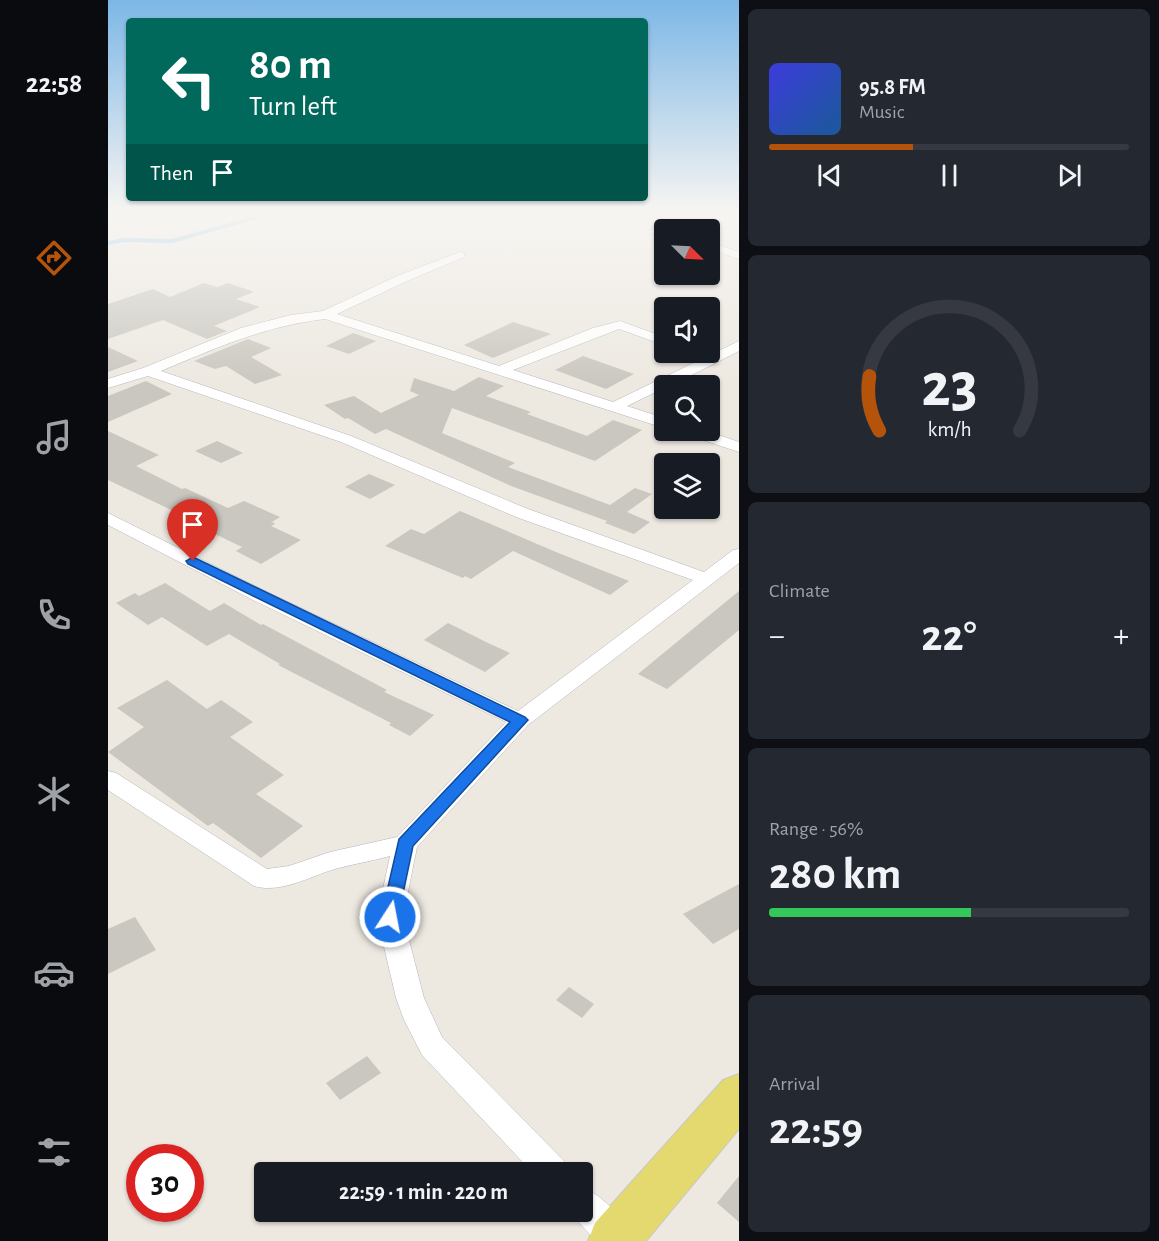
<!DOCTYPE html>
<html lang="en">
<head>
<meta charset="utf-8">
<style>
  :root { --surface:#171b24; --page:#242831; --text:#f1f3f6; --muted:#9ea1a6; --line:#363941; --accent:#b45309 }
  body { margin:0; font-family:"Alegreya Sans",sans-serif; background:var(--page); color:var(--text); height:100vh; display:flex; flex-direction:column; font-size:22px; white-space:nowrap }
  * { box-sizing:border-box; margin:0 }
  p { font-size:20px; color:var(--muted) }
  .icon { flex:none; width:33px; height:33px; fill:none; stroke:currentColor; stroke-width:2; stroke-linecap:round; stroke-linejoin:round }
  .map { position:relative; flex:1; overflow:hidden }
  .side { display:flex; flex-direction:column; gap:9px; padding:9px; background:#0d0f14; width:420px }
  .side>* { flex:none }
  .top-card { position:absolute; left:18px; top:18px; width:522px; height:183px; border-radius:6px; box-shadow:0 2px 4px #0004; background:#00695c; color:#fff; overflow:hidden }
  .needle { width:39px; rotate:114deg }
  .fabs { position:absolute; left:546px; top:219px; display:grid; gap:12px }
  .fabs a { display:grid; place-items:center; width:66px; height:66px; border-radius:6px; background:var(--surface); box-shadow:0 2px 4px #0004; font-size:30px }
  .speed { position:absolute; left:18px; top:1144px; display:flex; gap:12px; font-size:30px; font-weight:700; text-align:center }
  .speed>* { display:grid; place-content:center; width:78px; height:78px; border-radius:50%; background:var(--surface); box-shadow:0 2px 4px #0004; line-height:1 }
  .speed .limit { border:9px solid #d22; background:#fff; color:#111 }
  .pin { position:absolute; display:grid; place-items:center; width:51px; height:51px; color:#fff; margin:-62px -26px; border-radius:50% 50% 50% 0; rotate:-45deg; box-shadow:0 0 6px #0007 }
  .pin .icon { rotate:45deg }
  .me { position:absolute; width:66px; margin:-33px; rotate:11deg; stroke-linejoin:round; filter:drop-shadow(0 0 4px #0008) }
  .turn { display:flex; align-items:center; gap:21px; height:126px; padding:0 24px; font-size:27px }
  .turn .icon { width:78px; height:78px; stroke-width:2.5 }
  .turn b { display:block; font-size:42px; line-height:51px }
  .then { display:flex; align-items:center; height:57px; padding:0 24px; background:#0003; gap:12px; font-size:22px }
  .big { font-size:45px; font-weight:700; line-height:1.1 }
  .side .widget { flex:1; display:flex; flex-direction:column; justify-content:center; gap:9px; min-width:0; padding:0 21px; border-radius:9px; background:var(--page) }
  .side .dial { align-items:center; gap:0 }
  .dial svg { height:156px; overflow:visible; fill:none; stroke:var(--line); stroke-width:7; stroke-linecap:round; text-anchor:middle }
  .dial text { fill:var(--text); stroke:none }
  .song { display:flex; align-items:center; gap:18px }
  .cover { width:72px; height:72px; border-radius:9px; background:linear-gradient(135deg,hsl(240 70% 55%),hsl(210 70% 35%)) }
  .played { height:6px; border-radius:3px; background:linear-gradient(90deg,var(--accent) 40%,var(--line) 40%) }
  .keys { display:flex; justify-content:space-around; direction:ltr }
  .heat { display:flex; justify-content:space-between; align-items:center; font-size:33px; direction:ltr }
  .charge { height:9px; border-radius:4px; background:linear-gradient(90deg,#34c759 56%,var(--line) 0) }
  .trip { position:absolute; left:146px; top:1162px; width:339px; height:60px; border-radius:6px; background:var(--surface); box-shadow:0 2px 4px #0004; font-weight:700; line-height:60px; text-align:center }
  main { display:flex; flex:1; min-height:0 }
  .tab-bar { display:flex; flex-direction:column; width:108px; justify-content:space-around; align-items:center; background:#090b0e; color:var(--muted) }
  .tab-bar .icon { width:42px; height:42px }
  .tab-bar .selected { color:var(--accent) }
  .tab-bar b { font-size:27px; color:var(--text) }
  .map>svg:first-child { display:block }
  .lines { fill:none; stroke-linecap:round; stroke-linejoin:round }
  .stream { stroke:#7ebbe4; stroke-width:4 }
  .building { fill:#c9c7bf }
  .minor-casing { stroke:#b4b5bf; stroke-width:1 }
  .primary-casing { stroke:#c8c8c8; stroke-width:2 }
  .minor { fill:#fff; fill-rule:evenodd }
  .primary { fill:#e4d96e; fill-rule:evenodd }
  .route { fill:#1a73e8; stroke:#114b97; stroke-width:1.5 }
</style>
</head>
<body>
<main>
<nav class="tab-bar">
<b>22:58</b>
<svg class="icon selected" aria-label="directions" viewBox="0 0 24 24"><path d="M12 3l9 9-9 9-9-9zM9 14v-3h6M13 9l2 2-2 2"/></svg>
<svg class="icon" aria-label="music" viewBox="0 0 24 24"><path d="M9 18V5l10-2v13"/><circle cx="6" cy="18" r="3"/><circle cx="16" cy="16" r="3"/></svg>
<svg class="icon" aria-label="phone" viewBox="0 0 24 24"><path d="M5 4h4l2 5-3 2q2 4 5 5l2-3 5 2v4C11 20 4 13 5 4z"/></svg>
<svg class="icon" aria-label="climate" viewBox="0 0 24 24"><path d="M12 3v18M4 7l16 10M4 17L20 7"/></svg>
<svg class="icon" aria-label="car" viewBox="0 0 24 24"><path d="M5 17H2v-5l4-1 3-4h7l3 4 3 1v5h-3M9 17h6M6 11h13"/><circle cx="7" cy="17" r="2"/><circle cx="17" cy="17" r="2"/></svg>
<svg class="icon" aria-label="filters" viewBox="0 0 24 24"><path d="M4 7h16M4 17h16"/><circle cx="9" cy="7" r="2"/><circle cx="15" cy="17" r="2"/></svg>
</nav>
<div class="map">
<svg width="631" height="1241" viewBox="0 0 631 1241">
  <rect width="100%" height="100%" fill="#ede9e1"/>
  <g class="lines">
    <polyline class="stream" points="0,243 16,240 64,241 170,211"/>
  </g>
  <g class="building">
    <polygon points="96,283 109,287 120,283 146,292 128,299 152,307 106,326 119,331 99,339 55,320 0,339 0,304 45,289 62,297"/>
    <polygon points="405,322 443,334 385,358 356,345"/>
    <polygon points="245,333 268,341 241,354 218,346"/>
    <polygon points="140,339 163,348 143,357 174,375 147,384 118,366 107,369 86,361"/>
    <polygon points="0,347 30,361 0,372"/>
    <polygon points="475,356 526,374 498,389 447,370"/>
    <polygon points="371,377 396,386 378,396 423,412 419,414 479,436 505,420 534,430 487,461 344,408 334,433 407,463 400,467 502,505 527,488 544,494 519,512 542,522 526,534 497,523 499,521 403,486 278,429 267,434 240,418 237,419 216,405 246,396 273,413 311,395 302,391 306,378 346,391"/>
    <polygon points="38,381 64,394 0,422 0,396"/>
    <polygon points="0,431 51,455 28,466 74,489 77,488 120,508 136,501 172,517 164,522 167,524 163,526 193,540 153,564 128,551 134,547 88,525 91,523 0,480"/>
    <polygon points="109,441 135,453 113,463 87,451"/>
    <polygon points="261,474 287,485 262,499 237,487"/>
    <polygon points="352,511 448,552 521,581 502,595 405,551 363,579 357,576 355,578 277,546 303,529 316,534"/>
    <polygon points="57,583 102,611 116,603 153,625 155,624 279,690 276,692 326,715 302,736 281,725 283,723 170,665 172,664 121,634 99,646 54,617 40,625 8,603 27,593 31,596"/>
    <polygon points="631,591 631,630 559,689 530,674"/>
    <polygon points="340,623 380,643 402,653 377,672 316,640"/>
    <polygon points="59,680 99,709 113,700 145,722 122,737 176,775 148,794 195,826 153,858 105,823 100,826 0,752 36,727 9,708"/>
    <polygon points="631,884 631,929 605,944 575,914"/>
    <polygon points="27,917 48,950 0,974 0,929"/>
    <polygon points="461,987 486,1004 474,1018 448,1000"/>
    <polygon points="259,1056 273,1073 232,1100 218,1083"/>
    <polygon points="631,1176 631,1222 609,1203"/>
  </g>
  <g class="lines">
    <g class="minor-casing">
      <g id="minor">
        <polygon points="589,211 604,211 556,230 556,238 538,232"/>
        <polygon points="602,242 631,252 631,259 602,249"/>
        <path d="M352,252L356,253V257L297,282L229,314L391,366L485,328L512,321L556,337V345L511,329L405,370L505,402L631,341V351L562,386H556V388L519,406L556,418V428L217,319C157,326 108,348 53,371L243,436L420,509L596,572L625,550L631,549V563L420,725L309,847L295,917L316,998L334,1037L457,1162L462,1173H425L314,1055L296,1020L288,998L269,917L282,856C264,861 245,864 227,869C202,876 173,894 146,886L0,790V771L8,773L159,869L181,866L222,852L289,837L398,722L141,598L0,525V513L155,590L410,711L585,580L408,517L233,442L40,376L0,388V379L35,368L133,328L183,315L215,311L289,276Z"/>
        <polygon points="572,430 596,430 631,442 631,452 574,433"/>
        <path d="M474,1187C494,1195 516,1218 524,1238L523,1241H488L463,1214L462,1212H474Z"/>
      </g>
    </g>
    <g class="primary-casing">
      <polygon id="primary" points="631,1074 631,1129 538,1241 480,1241 487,1223 615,1080"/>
    </g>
    <use href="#minor" class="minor"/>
    <use href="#primary" class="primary"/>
  </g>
  <linearGradient id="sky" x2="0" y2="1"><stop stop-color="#7db7e6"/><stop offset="0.55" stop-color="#f7f5f2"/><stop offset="1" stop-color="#f7f5f2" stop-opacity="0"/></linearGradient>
  <rect width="631" height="385" fill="url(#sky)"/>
  <polygon class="route" points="85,557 417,717 420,720 305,846 289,922 282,925 276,922 273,917 291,839 402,722 80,564 78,561"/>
</svg>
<div class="fabs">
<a><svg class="needle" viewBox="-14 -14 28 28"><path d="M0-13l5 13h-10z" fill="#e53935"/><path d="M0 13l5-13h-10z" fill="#9ea1a6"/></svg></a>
<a><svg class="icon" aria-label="sound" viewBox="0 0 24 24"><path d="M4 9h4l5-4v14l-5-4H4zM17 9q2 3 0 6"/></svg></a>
<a><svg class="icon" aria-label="search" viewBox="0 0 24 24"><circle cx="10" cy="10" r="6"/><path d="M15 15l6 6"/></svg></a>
<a><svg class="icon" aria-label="layers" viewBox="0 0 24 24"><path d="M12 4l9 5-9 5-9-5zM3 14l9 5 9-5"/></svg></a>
</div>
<div class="speed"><div class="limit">30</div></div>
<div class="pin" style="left:85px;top:561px;background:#d93025"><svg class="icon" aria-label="arrive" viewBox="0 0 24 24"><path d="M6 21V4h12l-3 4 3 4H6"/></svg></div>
<svg class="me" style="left:282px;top:917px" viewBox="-20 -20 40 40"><circle r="17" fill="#1a73e8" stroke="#fff" stroke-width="3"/><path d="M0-11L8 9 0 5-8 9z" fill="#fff"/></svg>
<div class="trip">22:59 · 1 min · 220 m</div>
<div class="top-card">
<div class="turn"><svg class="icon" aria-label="left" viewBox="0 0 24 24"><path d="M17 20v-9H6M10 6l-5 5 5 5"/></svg><div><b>80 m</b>Turn left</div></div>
<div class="then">Then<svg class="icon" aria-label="arrive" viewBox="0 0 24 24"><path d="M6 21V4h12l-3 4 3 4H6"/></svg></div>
</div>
</div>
<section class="side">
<div class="widget">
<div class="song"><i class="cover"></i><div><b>95.8 FM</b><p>Music</p></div></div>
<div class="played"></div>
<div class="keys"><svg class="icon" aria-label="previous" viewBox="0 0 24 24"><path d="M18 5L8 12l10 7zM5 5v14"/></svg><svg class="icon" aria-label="pause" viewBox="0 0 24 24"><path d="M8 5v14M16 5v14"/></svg><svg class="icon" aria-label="next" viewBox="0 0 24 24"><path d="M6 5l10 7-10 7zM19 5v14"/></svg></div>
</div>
<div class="widget dial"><svg viewBox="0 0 100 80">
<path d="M14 69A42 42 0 1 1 86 69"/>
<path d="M14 69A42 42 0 0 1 9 41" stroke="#b45309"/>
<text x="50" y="56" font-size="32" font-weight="700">23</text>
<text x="50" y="72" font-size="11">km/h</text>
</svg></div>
<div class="widget"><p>Climate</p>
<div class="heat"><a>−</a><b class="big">22°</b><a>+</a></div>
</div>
<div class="widget"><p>Range · 56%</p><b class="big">280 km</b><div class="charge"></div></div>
<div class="widget"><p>Arrival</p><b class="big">22:59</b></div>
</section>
</main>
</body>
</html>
